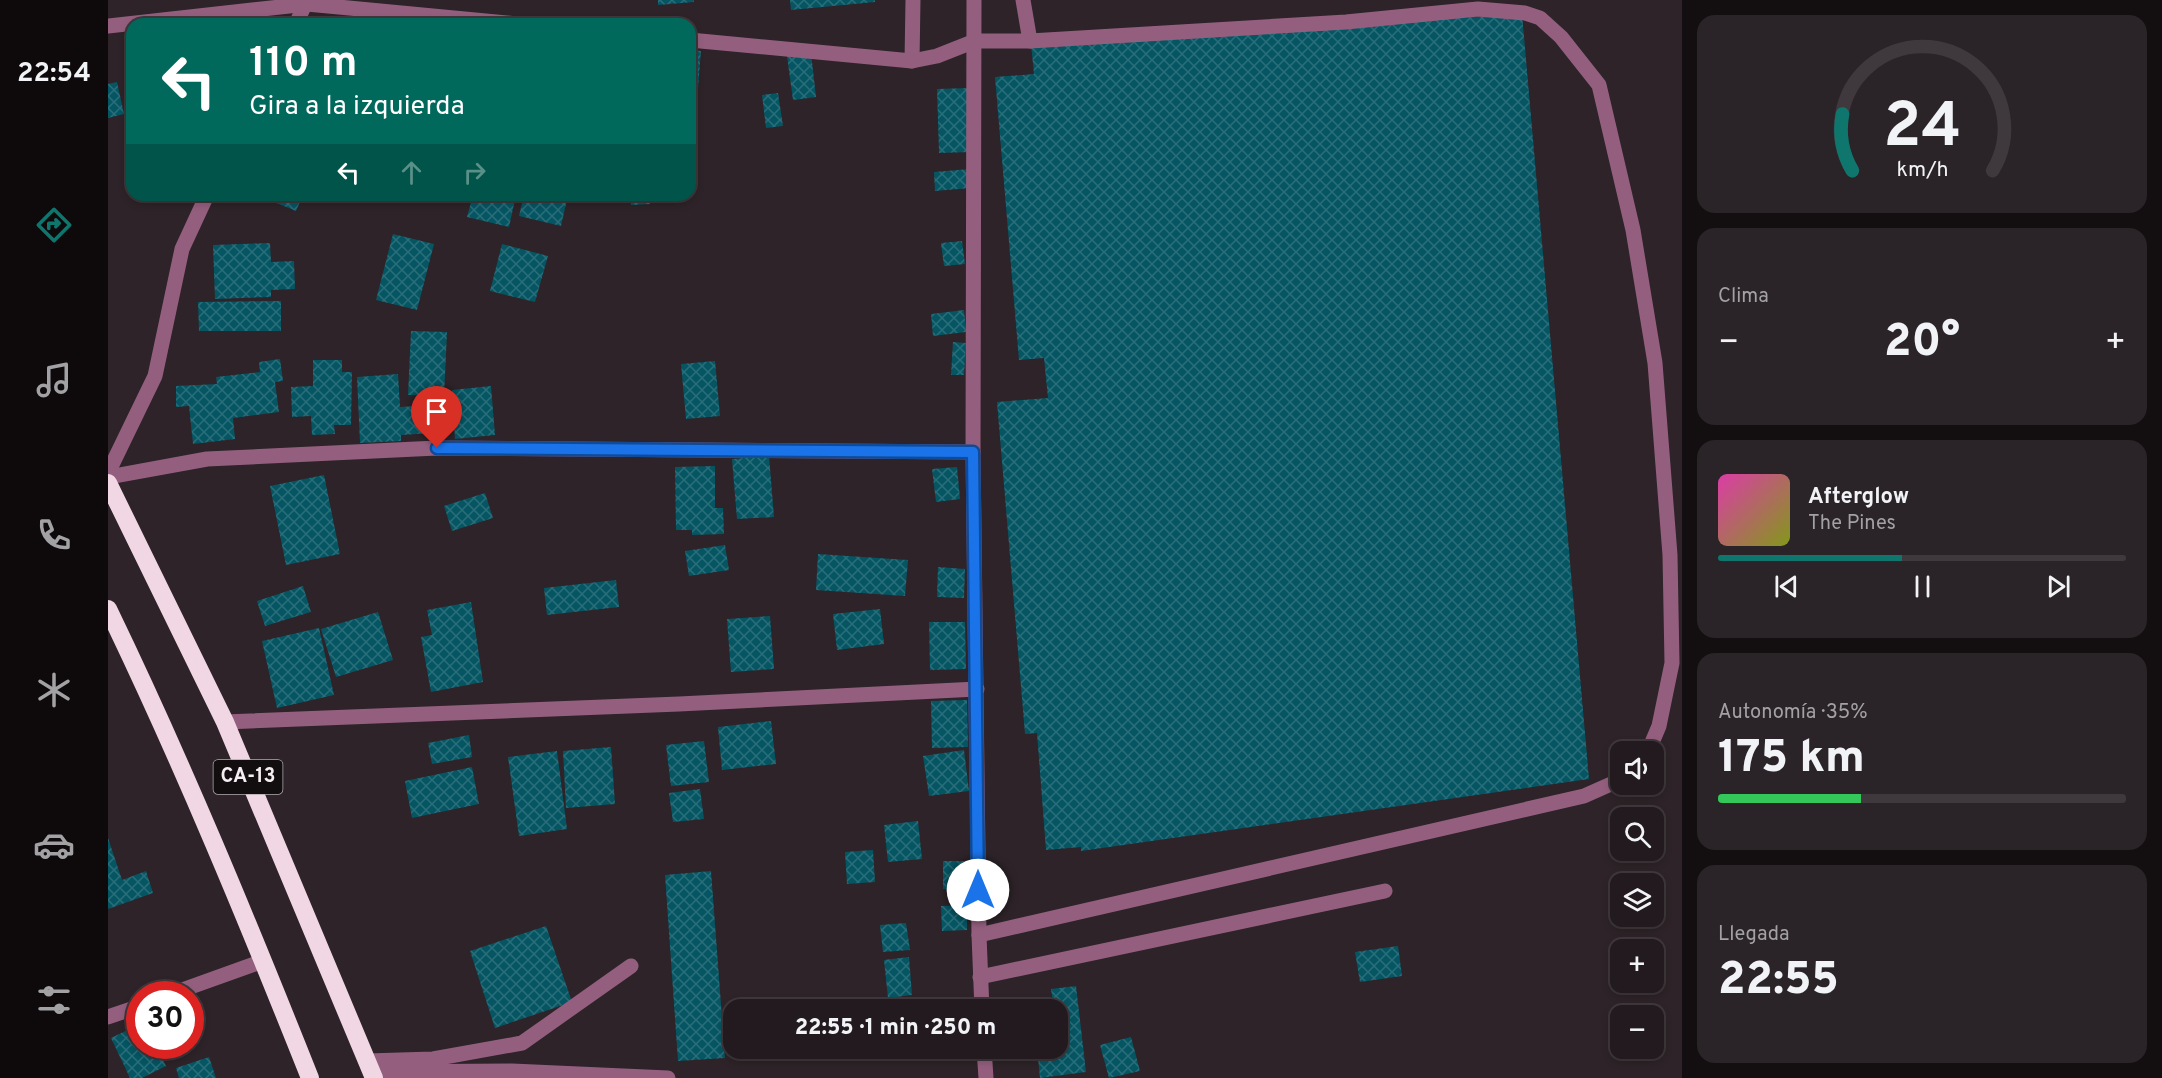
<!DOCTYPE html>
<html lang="es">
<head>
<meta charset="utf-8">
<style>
  :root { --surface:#221a1e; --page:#2a2327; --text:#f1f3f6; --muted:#a2a1a4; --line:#3f383c; --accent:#0f766e }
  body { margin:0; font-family:Overpass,sans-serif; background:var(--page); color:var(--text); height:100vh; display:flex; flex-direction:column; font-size:22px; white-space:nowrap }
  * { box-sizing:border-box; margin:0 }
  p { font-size:20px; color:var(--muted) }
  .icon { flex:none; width:33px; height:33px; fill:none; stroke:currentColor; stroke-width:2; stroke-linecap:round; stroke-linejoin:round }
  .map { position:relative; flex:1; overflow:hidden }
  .side { display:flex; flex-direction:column; gap:15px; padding:15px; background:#130e10; width:480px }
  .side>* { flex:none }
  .guide { position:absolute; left:18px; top:18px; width:570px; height:183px; border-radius:18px; box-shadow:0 3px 9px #0003,0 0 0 2px var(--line); background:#00695c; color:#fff; overflow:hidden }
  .fabs { position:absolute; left:1502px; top:741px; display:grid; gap:12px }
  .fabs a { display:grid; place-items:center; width:54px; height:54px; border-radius:12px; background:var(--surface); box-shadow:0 3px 9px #0003,0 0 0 2px var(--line); font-size:30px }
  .speed { position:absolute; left:18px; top:981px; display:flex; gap:12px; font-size:30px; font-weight:700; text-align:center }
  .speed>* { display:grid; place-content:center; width:78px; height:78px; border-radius:50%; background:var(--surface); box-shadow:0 3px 9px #0003,0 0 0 2px var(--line); line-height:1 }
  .speed .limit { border:9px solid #d22; background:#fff; color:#111 }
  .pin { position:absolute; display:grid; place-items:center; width:51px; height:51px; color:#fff; margin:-62px -26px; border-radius:50% 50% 50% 0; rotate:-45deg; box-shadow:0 0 6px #0007 }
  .pin .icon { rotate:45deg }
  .me { position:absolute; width:66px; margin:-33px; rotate:0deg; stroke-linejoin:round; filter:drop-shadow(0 0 4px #0008) }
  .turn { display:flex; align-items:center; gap:21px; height:126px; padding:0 24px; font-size:27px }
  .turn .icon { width:78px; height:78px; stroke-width:2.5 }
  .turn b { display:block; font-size:42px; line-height:51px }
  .lanes { display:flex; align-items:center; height:57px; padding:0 24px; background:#0003; justify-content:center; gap:30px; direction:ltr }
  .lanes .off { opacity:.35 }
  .big { font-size:45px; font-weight:800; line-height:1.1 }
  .side .widget { flex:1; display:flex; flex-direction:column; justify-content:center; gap:9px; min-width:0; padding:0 21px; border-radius:18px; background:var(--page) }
  .side .dial { align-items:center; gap:0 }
  .dial svg { height:156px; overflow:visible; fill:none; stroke:var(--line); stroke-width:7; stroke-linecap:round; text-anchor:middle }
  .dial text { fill:var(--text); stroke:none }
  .song { display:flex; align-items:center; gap:18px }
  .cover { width:72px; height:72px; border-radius:9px; background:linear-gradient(135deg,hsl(320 70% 55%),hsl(70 70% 35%)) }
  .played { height:6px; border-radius:3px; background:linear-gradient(90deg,var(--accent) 45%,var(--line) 45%) }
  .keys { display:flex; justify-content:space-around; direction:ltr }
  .heat { display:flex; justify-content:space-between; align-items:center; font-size:33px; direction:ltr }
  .charge { height:9px; border-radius:4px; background:linear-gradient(90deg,#34c759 35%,var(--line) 0) }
  .trip { position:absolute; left:615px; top:999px; width:345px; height:60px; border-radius:18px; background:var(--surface); box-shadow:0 3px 9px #0003,0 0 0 2px var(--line); font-weight:800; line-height:60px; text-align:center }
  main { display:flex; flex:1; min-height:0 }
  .dock { display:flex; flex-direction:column; width:108px; justify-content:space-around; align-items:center; background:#0e0a0c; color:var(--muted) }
  .dock .icon { width:42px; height:42px }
  .dock .selected { color:var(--accent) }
  .dock b { font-size:27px; color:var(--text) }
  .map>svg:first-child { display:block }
  .building { fill:url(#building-cross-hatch) }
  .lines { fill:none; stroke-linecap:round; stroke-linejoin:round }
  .minor { stroke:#945f7e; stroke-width:15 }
  .highway { stroke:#f1d6e4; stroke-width:18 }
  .route-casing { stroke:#114b97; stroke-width:15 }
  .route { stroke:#1a73e8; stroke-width:10 }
  .labels { text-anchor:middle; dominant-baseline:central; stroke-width:6; stroke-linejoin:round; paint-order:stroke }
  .shield { fill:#120e10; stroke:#b0aaae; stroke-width:1.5 }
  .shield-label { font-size:20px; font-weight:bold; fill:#f4edf1 }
</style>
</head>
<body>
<main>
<nav class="dock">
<b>22:54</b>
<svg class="icon selected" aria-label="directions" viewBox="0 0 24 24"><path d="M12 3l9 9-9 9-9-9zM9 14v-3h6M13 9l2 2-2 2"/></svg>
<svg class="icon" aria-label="music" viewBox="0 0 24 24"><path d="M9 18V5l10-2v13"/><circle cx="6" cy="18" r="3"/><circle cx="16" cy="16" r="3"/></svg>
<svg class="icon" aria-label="phone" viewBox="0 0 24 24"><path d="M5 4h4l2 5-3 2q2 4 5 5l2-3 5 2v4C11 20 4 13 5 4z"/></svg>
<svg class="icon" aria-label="climate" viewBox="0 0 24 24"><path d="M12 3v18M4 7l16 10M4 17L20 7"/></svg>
<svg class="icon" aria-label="car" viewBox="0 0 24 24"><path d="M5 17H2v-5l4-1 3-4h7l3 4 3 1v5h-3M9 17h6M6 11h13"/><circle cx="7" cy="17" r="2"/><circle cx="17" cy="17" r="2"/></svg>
<svg class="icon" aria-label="filters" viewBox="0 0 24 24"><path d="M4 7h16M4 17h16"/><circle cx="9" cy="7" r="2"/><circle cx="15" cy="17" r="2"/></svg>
</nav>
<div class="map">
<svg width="1574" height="1078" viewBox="0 0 1574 1078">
  <defs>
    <pattern id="building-cross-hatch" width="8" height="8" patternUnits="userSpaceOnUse" patternTransform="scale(1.5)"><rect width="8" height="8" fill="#055563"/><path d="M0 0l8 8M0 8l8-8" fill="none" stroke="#2a6e7a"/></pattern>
  </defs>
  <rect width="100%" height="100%" fill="#2d2328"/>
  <g class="building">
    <polygon points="550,0 586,0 586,2 550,5"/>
    <polygon points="682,0 767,0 767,2 683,10"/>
    <polygon points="1414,14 1481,779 973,851 973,847 938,850 929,733 917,734 889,402 940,398 936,358 911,360 887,77 926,74 923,44"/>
    <polygon points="582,50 593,51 590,88 582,88"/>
    <polygon points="703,53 708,97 685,100 679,56"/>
    <polygon points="9,82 16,114 0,118 0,84"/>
    <polygon points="862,88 864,152 831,153 829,89"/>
    <polygon points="670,93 675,126 658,128 654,95"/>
    <polygon points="862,169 863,188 827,191 826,172"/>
    <polygon points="149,195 195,195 188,211"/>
    <polygon points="365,195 408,195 401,227 359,217"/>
    <polygon points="416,195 460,195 453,226 411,216"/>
    <polygon points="522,195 542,195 542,204 523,205"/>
    <polygon points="285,234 326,244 309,310 268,300"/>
    <polygon points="854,241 857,264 836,266 833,243"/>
    <polygon points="162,243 163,262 186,261 187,289 163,290 163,297 107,299 105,245"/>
    <polygon points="394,244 440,256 427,302 382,291"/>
    <polygon points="173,301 173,331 91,331 90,302"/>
    <polygon points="856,310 858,332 825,336 823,314"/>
    <polygon points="303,331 339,332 336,396 300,395"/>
    <polygon points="845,342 858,343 856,375 843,375"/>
    <polygon points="172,359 175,381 167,382 171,412 125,418 127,439 85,444 81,406 68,407 68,386 109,384 108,377 152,372 151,362"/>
    <polygon points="205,360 234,360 234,372 244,372 243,425 226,425 227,434 204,435 203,416 184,417 183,387 205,386"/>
    <polygon points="607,361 612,416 578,419 573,364"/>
    <polygon points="290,374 292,407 324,405 325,433 293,435 293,441 252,443 249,377"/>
    <polygon points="383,386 387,435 347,439 344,390"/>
    <polygon points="661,456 666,517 629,519 624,459"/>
    <polygon points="607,466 607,508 615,508 616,534 584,535 584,530 568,530 567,467"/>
    <polygon points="849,467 852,499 828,502 824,469"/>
    <polygon points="216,475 232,554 178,565 162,486"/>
    <polygon points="377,493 385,518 344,531 336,506"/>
    <polygon points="617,545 621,570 581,576 577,551"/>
    <polygon points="710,554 800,560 797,596 708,590"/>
    <polygon points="830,567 857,569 856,598 829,597"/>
    <polygon points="508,580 511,607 439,615 436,588"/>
    <polygon points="195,586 203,612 157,626 149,601"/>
    <polygon points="363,602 375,682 323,692 313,637 324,635 319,610"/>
    <polygon points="772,609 776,644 729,650 725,614"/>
    <polygon points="270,612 285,660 228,677 213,629"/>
    <polygon points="662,616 666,669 623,672 619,619"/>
    <polygon points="821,622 857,622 858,669 822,670"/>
    <polygon points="211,628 226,695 169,708 154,641"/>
    <polygon points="859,700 860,747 824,748 823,701"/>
    <polygon points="663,721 668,764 614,770 610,727"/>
    <polygon points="361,735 364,757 324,764 320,743"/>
    <polygon points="596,741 601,782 563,786 558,745"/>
    <polygon points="503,747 507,804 458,808 455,751"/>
    <polygon points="856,750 861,791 821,796 815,756"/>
    <polygon points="449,751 459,829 411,836 400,757"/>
    <polygon points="364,767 371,804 304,818 297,781"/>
    <polygon points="592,789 596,819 565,822 561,793"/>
    <polygon points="810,821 814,859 780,862 776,825"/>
    <polygon points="0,838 14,880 38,871 45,893 0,909"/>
    <polygon points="765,850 767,882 739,884 737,852"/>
    <polygon points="835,861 864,861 864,890 835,889"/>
    <polygon points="603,871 617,1058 570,1061 557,875"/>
    <polygon points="859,905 859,930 834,931 833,906"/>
    <polygon points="798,923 802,950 775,952 772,925"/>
    <polygon points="438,926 464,1002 387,1028 362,951"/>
    <polygon points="1290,946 1294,976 1252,982 1247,952"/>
    <polygon points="801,957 804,995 780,998 776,960"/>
    <polygon points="968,986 978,1072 932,1078 929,1048 950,1048 950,1010 946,1010 943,989"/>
    <polygon points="867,1002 867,1010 832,1010 832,1004"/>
    <polygon points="32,1024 32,1046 48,1046 58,1066 34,1078 22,1078 3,1038"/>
    <polygon points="1023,1037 1032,1071 1001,1078 992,1045"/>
    <polygon points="101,1057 108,1078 71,1078 68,1068"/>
  </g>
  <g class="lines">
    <g class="minor">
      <polyline points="866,0 865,452 871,935 874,1010"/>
      <polyline points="915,0 922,41"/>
      <polyline points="188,24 199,0"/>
      <polyline points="0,26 199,4 409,24"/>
      <polyline points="582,40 804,61 829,56 867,41 922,41 1238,22 1370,9 1417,13 1432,18 1453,37 1491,85 1525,230 1547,363 1562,555 1564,663 1551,726 1540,752"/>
      <polyline points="804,61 805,0"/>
      <polyline points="0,473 47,376 74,249 99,195"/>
      <polyline points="0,477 99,459 329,448 865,452"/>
      <polyline points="117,722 571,704 869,689"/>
      <polyline points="871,935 1476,796 1512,780"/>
      <polyline points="872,977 1277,891"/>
      <polyline points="63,994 155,961"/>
      <polyline points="0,1017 32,1006"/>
      <polyline points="876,1048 878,1078"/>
      <polyline points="259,1061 325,1059 414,1043 523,966"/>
      <polyline points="263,1072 404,1071 560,1078"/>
    </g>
    <g class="highway">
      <polyline points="0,483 117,722 266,1078"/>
      <path d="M0,609C74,762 139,920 202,1078"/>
    </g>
  </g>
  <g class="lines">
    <g class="route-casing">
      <polyline id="route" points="329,448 865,452 870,890"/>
    </g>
    <use href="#route" class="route"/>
  </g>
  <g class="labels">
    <rect class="shield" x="105.5" y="760" width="69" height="34" rx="4.5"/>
    <g class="shield-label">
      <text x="140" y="777">CA-13</text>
    </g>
  </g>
</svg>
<div class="fabs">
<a><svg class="icon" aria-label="sound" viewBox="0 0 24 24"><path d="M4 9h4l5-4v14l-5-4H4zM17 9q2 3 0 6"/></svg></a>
<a><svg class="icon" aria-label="search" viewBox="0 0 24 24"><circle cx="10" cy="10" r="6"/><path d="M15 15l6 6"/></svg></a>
<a><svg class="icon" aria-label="layers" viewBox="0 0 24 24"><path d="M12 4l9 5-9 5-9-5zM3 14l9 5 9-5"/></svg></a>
<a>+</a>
<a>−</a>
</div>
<div class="speed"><div class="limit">30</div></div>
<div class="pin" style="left:329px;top:448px;background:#d93025"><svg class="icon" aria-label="arrive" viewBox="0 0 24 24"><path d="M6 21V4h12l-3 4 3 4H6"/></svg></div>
<svg class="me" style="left:870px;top:890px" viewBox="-20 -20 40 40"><circle r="19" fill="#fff"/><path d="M0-13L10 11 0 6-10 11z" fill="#1a73e8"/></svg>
<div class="trip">22:55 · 1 min · 250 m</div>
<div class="guide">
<div class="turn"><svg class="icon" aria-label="left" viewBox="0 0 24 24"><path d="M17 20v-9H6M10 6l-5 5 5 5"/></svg><div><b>110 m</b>Gira a la izquierda</div></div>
<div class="lanes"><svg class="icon" aria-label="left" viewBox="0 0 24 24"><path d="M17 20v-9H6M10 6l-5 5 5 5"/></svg><svg class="icon off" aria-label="ahead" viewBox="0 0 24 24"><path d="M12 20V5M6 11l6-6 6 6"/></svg><svg class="icon off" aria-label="right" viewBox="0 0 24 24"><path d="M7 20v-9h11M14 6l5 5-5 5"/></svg></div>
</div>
</div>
<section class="side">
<div class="widget dial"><svg viewBox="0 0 100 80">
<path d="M14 69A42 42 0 1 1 86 69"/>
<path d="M14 69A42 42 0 0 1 9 40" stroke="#0f766e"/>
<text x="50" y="56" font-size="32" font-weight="700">24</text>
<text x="50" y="72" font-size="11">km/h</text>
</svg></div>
<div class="widget"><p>Clima</p>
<div class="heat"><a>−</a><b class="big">20°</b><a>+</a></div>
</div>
<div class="widget">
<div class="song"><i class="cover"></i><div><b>Afterglow</b><p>The Pines</p></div></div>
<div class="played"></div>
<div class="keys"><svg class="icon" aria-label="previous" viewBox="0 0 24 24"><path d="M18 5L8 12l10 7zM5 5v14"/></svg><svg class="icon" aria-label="pause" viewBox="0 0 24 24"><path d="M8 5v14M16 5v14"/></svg><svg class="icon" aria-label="next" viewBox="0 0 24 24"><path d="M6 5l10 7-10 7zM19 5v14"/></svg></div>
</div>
<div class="widget"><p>Autonomía · 35%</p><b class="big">175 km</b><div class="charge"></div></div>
<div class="widget"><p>Llegada</p><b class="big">22:55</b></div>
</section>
</main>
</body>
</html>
